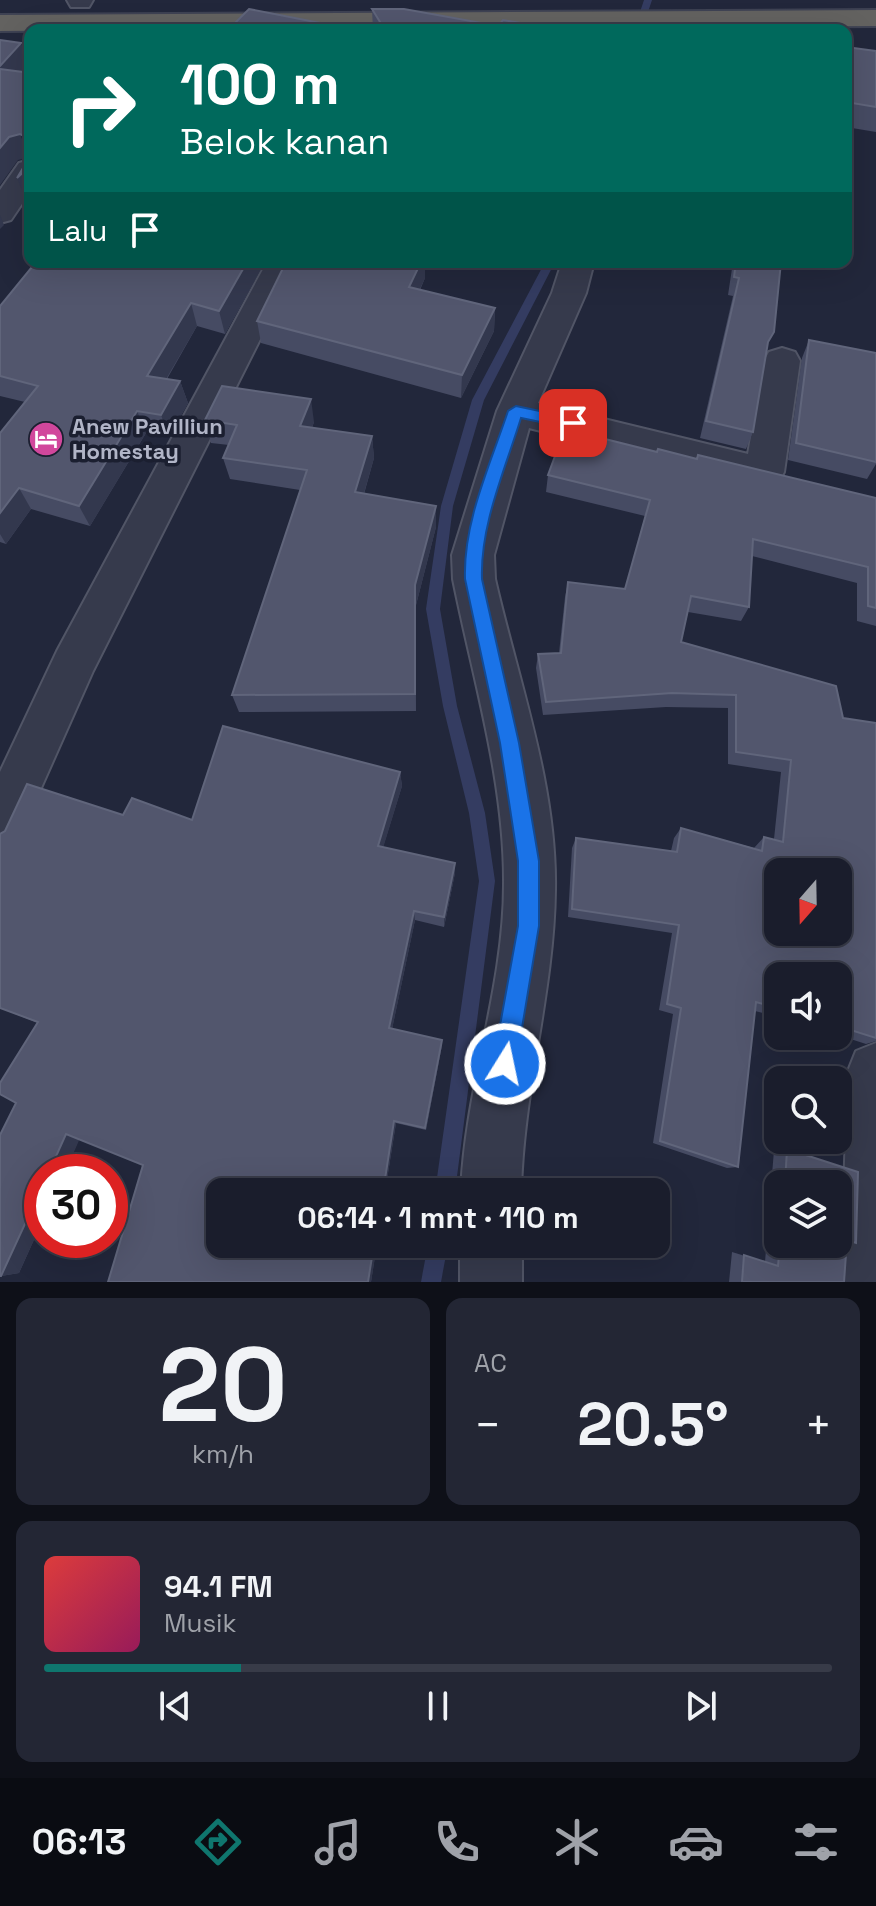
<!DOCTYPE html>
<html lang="id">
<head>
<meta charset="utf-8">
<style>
  :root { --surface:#1a1d2c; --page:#232634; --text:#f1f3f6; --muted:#9fa2a9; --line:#383b48; --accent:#0f766e }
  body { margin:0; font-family:"Space Grotesk",sans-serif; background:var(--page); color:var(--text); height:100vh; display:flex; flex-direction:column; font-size:30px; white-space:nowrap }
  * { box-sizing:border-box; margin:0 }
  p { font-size:26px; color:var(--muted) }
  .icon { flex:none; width:44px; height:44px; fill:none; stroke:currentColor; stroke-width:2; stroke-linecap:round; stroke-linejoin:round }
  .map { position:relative; height:1282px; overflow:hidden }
  .sheet { display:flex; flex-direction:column; gap:16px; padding:16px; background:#0e1018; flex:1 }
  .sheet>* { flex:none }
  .guide { position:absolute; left:24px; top:24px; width:828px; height:244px; border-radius:16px; box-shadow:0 8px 32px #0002,0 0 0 2px var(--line); background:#00695c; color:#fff; overflow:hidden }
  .needle { width:52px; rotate:200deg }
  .buttons { position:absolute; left:764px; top:858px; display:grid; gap:16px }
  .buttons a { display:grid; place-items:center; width:88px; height:88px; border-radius:16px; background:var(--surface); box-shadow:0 8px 32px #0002,0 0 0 2px var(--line); font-size:40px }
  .speed { position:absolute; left:24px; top:1154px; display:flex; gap:16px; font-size:40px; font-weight:700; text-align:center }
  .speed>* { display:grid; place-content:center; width:104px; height:104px; border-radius:50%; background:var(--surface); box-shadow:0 8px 32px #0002,0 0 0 2px var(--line); line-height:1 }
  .speed .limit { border:12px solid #d22; background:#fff; color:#111 }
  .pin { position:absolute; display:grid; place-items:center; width:68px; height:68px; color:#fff; margin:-34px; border-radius:16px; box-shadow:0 4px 12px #0006 }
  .me { position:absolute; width:88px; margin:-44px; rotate:10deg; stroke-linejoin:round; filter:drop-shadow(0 0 6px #0008) }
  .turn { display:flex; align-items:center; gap:28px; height:168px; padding:0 24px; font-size:36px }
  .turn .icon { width:104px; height:104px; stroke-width:2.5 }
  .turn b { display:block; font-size:56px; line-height:68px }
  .then { display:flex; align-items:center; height:76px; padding:0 24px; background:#0003; gap:16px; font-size:30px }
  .big { font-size:60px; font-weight:700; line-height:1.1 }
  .sheet .widget { flex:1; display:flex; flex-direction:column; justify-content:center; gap:12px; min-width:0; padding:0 28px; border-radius:16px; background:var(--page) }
  .sheet .dial { align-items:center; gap:0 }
  .dial b { font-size:104px; line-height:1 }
  .song { display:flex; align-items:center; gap:24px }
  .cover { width:96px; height:96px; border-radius:12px; background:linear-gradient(135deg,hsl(0 70% 55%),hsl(330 70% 35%)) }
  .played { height:8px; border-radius:4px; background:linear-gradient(90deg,var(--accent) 25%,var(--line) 25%) }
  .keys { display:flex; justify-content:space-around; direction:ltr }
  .heat { display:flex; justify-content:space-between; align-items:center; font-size:44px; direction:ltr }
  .sheet .tiles { flex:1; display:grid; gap:16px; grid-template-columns:1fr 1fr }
  .widget:last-child { grid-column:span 2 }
  .trip { position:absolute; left:206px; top:1178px; width:464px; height:80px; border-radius:16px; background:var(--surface); box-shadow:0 8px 32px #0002,0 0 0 2px var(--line); font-weight:700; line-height:80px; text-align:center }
  .dock { display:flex; height:128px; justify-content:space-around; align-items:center; background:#0a0c12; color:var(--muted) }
  .dock .icon { width:56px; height:56px }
  .dock .selected { color:var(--accent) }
  .dock b { font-size:36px; color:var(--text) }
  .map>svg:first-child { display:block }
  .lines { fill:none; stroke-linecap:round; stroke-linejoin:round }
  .stream { fill:#343c61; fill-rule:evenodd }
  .minor-casing { stroke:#515566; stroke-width:4 }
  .trunk-casing { stroke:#3e4253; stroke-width:4 }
  .minor { fill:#363a4c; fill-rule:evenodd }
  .trunk { fill:#636260; fill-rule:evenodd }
  .wall { fill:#464b63; fill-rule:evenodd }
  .shaded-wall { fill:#33384e }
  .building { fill:#52566d; stroke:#60657b; stroke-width:2; fill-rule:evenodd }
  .route { fill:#1a73e8; stroke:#114b97; stroke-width:2 }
  .labels { text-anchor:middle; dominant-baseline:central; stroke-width:7; stroke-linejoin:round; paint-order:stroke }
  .poi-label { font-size:22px; font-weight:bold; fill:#b1b5c7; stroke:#1b1f30; text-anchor:start }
</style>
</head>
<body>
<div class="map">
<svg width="876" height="1282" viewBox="0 0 876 1282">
  <rect width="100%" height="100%" fill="#22273b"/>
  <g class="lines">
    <g class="stream">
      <polygon points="644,0 652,0 642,30 634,30"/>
      <polygon points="545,262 555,262 484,400 453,506 440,609 457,706 485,813 495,881 455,1192 435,1192 479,881 469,813 443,706 426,609 441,506 472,400"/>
      <polygon points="428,1244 448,1244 441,1282 421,1282"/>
    </g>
    <g class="minor-casing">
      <g id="minor">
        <polygon points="67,0 93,0 89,7 71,7"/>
        <polygon points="30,160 30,192 11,220 0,223 0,190 19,163"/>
        <polygon points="267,262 299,262 93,671 17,842 0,849 0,772 57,651"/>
        <path d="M562,262H594L586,293L538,403L748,454L764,361L769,352L782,348L795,352L800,361L784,472L778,483L764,487L529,428L494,555L495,579C518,680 557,785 555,890C554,992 523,1090 521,1192H461C465,1088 504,989 504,885C505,782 473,679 453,579L452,555L497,411L552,293Z"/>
        <polygon points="876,1043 876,1282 841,1282 848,1071 856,1051"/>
        <rect x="460" y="1244" width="62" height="38"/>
      </g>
    </g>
    <g class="trunk-casing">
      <polygon id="trunk" points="876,10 876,26 0,31 0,15"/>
    </g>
    <use href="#minor" class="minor"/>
    <use href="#trunk" class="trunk"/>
  </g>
  <g class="wall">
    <polygon points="372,9 498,26 560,30 373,30"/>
    <polygon points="846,47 876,51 876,132 846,127"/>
    <polygon points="265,262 225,334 197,326 167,379 180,381 188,403 169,437 146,433 90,526 31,509 6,544 0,542 0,433 25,402 0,396 0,306"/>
    <polygon points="733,262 781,262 753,432 746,449 700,438 733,296 728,295"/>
    <polygon points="425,278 420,290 495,308 494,331 461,398 261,343 257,321"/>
    <polygon points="809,340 876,353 876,464 867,479 788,460 802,358"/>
    <polygon points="205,420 314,422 312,428 372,436 374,458 364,494 436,506 436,527 416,605 416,711 239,712 232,695 300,490 230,479 223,458 229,445 211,443"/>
    <polygon points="657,452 697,459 876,498 876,626 857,621 857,583 752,556 749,607 741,621 688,612 681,642 843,718 876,723 876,1041 866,1044 838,1035 838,976 778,976 778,1017 755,1011 738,1167 727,1168 653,1143 673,1014 659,1010 672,933 568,917 572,848 576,838 671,851 674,838 681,828 754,848 764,837 774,839 781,772 728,764 728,708 666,707 543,715 536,668 538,654 559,653 565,597 568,582 625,589 645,516 546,492 548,475"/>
    <polygon points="223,726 400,772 402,786 383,847 455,863 455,873 444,927 415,920 392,1029 442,1040 442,1045 426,1130 396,1123 385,1192 220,1192 220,1244 377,1244 371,1282 108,1282 143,1165 79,1139 65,1172 42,1172 42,1222 19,1273 1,1276 0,1276 0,1135 16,1103 0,1094 0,1083 38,1023 0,1008 0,834 5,831 27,784 123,815 132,798 192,820"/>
    <path d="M787,1149L858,1172L856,1243L847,1242L844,1282H729L732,1252L765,1262L774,1150ZM778,1184H838V1244H778Z"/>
  </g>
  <g class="shaded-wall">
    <polygon points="21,43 30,67 6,93 0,77 0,66"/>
    <polygon points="20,134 29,157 18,160 0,185 0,148 9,137"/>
    <polygon points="30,166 30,199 27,202 17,178"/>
    <polygon points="0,215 4,225 0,229"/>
    <polygon points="247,262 265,262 225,334 219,311"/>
    <polygon points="421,262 425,262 425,278 410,310 409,287"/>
    <polygon points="191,303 197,326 155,398 147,376"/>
    <polygon points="495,308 494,331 461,398 462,375"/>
    <polygon points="180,381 188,403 169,437 161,415"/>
    <polygon points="311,399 314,422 304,449 300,426"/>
    <polygon points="137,411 146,433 90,526 79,506"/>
    <polygon points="372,436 374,458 358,514 355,492"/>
    <polygon points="19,488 31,509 6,544 0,534 0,513"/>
    <polygon points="436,506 436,527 416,605 416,711 415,585"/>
    <polygon points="400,772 402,786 380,858 378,846"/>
    <polygon points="455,863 455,873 444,927 444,917"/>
    <polygon points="414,911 415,920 391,1034 389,1028"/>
    <polygon points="442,1040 442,1045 426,1130 425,1128"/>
    <polygon points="394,1121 396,1123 385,1192 383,1192"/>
    <polygon points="66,1134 81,1136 65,1172 49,1172"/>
    <polygon points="42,1187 42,1222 19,1273 1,1276"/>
    <polygon points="374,1244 377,1244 371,1282 368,1282"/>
  </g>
  <g class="building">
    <polygon points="249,9 356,30 228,30"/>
    <polygon points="372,9 404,9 498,26 503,20 560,30 385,30"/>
    <polygon points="0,40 21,43 0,66"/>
    <polygon points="846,47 876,51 876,107 846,102"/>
    <polygon points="0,69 30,73 30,166 17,178 23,168 24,136 20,134 9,137 0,148"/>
    <polygon points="36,262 247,262 219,311 191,303 147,376 180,381 161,415 137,411 79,506 19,488 0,513 0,433 38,386 0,376 0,306"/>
    <polygon points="286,262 421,262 409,287 495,308 462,375 257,321"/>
    <polygon points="736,262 781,262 774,332 768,342 753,432 706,421 739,278 734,277"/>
    <polygon points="809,340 876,353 876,462 796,443"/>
    <polygon points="222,386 311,399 300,426 372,436 355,492 436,506 415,585 415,694 232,695 307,470 223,458 237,425 205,420"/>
    <path d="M565,429L657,452L658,449L697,459L698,455L876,498V608L868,606V567L753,539L749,607L691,596L681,642L836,686L843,718L876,723V1038L838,1026V976H778V1008L756,1002L738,1167L660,1141L681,1008L667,1004L679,925L572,909L576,838L677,852L681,828L762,851L764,837L783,842L791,760L736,752V695L672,693L546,702L538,654L561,653L568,582L625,589L650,500L548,475ZM778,872H838V932H778Z"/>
    <polygon points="223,726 400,772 378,846 455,863 444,917 414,911 389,1028 442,1040 425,1128 394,1121 383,1192 220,1192 220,1244 374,1244 368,1282 108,1282 143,1165 66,1134 49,1172 42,1172 42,1187 1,1276 0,1276 0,1135 16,1103 0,1094 0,1083 38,1022 0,1008 0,834 5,831 27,784 123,815 132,798 192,820"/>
    <polygon points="787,1149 858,1172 856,1243 847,1240 844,1282 742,1282 744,1255 778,1266 780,1244 838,1244 838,1184 785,1184"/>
  </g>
  <path class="route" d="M516,406L573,418L581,423L573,429L521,418C505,470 480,525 482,579L519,743L539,861V926L516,1064L513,1072L505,1076L497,1072L493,1064L518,926V861L500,743L465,579C463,522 490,465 508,411Z"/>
  <defs>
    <g id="hotel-disc" transform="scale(1.8)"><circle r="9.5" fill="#d1479c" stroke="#1b1f30"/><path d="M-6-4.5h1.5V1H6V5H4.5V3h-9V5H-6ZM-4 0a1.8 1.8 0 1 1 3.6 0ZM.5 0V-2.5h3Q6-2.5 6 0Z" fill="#fff"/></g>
  </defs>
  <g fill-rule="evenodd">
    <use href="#hotel-disc" x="46" y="439"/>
  </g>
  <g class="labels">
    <g class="poi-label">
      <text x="72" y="426">Anew Pavilliun<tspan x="72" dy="25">Homestay</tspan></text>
    </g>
  </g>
</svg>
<div class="buttons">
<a><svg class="needle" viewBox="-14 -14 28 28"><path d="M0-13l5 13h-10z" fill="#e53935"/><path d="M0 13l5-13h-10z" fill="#9fa2a9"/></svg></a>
<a><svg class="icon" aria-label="sound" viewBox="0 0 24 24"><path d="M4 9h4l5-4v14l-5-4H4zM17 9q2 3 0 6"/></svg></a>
<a><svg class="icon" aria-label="search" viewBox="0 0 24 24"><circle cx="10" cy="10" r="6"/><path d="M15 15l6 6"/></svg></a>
<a><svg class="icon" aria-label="layers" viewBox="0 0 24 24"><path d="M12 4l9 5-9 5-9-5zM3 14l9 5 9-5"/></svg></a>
</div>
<div class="speed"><div class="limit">30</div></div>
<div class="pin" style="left:573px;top:423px;background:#d93025"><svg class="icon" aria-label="arrive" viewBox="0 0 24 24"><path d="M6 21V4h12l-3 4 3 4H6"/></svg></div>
<svg class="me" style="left:505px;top:1064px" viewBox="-20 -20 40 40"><circle r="17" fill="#1a73e8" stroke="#fff" stroke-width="3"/><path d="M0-11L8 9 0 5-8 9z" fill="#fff"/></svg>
<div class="trip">06:14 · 1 mnt · 110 m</div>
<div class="guide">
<div class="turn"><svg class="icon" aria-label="right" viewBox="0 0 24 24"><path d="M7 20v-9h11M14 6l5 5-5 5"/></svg><div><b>100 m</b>Belok kanan</div></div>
<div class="then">Lalu<svg class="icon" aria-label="arrive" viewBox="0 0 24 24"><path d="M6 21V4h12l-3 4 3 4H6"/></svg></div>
</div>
</div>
<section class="sheet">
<div class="tiles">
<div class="widget dial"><b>20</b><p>km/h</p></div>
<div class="widget"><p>AC</p>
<div class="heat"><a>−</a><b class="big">20.5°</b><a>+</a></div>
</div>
<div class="widget">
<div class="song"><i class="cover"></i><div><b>94.1 FM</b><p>Musik</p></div></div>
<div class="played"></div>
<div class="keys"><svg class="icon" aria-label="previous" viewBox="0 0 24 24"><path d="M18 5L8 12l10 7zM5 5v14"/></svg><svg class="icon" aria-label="pause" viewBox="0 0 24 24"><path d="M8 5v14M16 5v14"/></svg><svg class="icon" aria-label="next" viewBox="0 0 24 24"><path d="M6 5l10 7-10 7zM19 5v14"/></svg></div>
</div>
</div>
</section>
<nav class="dock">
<b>06:13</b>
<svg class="icon selected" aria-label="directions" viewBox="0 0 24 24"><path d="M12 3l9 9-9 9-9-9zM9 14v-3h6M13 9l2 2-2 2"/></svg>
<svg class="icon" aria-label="music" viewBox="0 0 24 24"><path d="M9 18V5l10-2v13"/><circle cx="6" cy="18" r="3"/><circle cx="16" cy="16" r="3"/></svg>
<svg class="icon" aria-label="phone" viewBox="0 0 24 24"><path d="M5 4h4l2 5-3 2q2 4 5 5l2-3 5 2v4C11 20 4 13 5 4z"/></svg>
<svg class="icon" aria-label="climate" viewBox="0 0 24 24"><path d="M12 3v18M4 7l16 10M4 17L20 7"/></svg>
<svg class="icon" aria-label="car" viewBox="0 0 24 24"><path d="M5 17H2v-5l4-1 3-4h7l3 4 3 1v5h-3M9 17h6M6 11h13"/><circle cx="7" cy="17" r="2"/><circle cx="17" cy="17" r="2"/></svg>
<svg class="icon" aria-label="filters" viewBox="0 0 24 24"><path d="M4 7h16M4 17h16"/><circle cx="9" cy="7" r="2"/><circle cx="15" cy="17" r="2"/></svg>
</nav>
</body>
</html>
